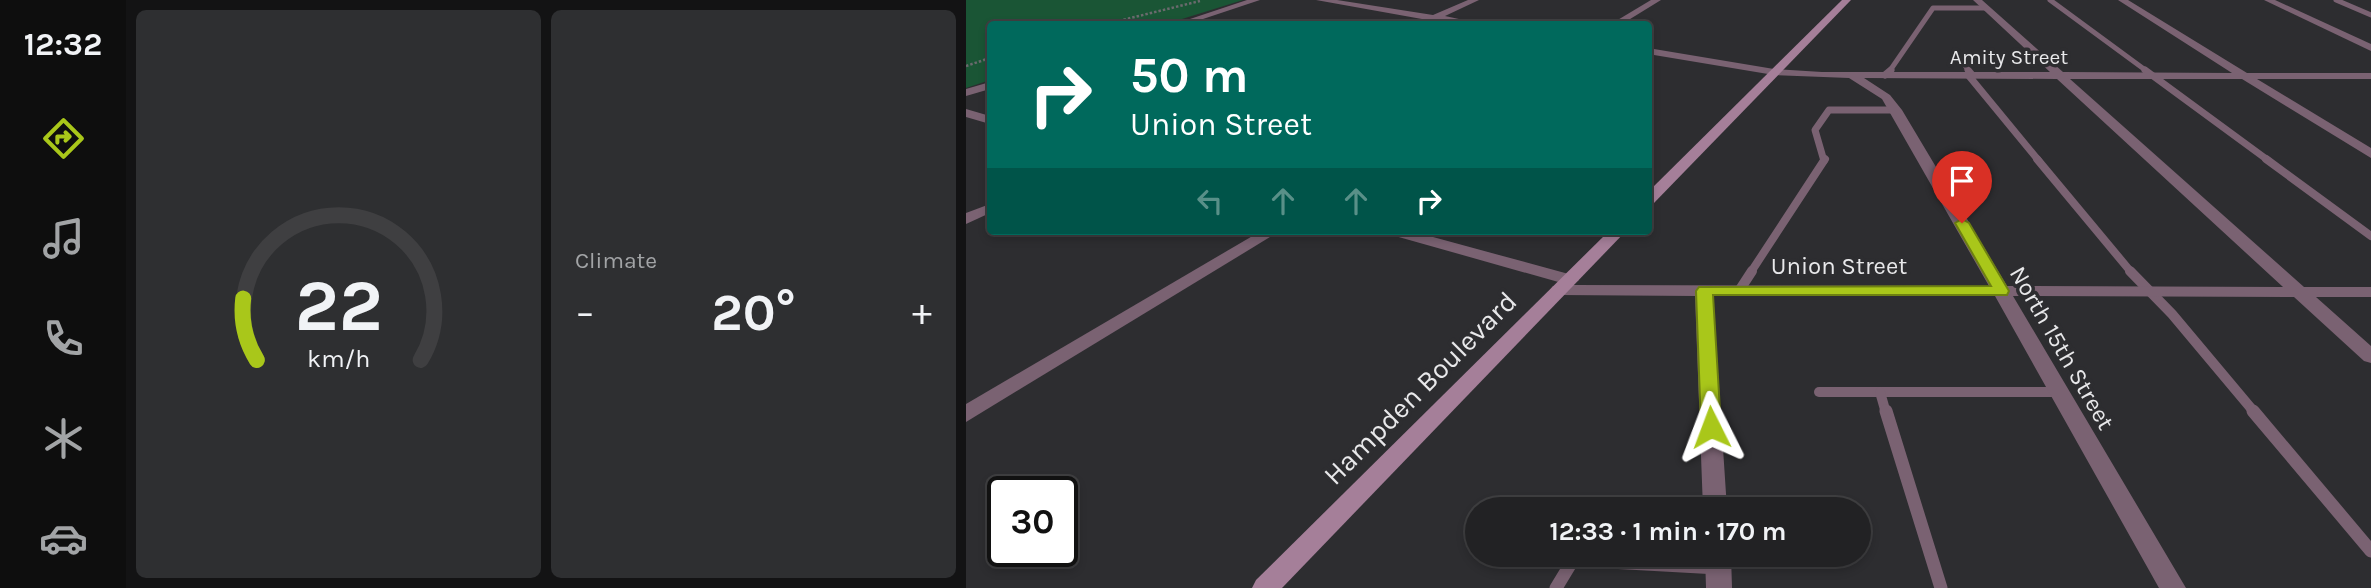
<!DOCTYPE html>
<html lang="en">
<head>
<meta charset="utf-8">
<style>
  :root { --surface:#222224; --page:#2e2f31; --text:#f1f3f6; --muted:#a2a4a6; --line:#3f3f41; --accent:#a9c71a }
  body { margin:0; font-family:Karla,sans-serif; background:var(--page); color:var(--text); height:100vh; display:flex; flex-direction:column; font-size:26px; white-space:nowrap }
  * { box-sizing:border-box; margin:0 }
  p { font-size:23px; color:var(--muted) }
  .icon { flex:none; width:38px; height:38px; fill:none; stroke:currentColor; stroke-width:2; stroke-linecap:round; stroke-linejoin:round }
  .map { position:relative; flex:1; overflow:hidden }
  .details { display:flex; flex-direction:column; gap:10px; padding:10px; background:#131314; width:840px }
  .details>* { flex:none }
  .hud { position:absolute; left:21px; top:21px; width:665px; height:214px; border-radius:7px; box-shadow:0 4px 10px #0003,0 0 0 2px var(--line); background:#00695c; color:#fff; overflow:hidden }
  .speed { position:absolute; left:21px; top:476px; display:flex; gap:14px; font-size:35px; font-weight:700; text-align:center }
  .speed>* { display:grid; place-content:center; width:91px; height:91px; border-radius:50%; background:var(--surface); box-shadow:0 4px 10px #0003,0 0 0 2px var(--line); line-height:1 }
  .speed .limit { border:4px solid #111; border-radius:10px; background:#fff; color:#111 }
  .pin { position:absolute; display:grid; place-items:center; width:60px; height:60px; color:#fff; margin:-72px -30px; border-radius:50% 50% 50% 0; rotate:-45deg; box-shadow:0 0 7px #0007 }
  .pin .icon { rotate:45deg }
  .me { position:absolute; width:77px; margin:-38px; rotate:357deg; stroke-linejoin:round; filter:drop-shadow(0 0 5px #0008) }
  .turn { display:flex; align-items:center; gap:24px; height:147px; padding:0 28px; font-size:32px }
  .turn .icon { width:91px; height:91px; stroke-width:2.5 }
  .turn b { display:block; font-size:49px; line-height:60px }
  .lanes { display:flex; align-items:center; height:66px; padding:0 28px; background:#0003; justify-content:center; gap:35px; direction:ltr }
  .lanes .off { opacity:.35 }
  .big { font-size:52px; font-weight:700; line-height:1.1 }
  .details .tile { flex:1; display:flex; flex-direction:column; justify-content:center; gap:10px; min-width:0; padding:0 24px; border-radius:10px; background:var(--page) }
  .details .dial { align-items:center; gap:0 }
  .dial svg { height:182px; overflow:visible; fill:none; stroke:var(--line); stroke-width:7; stroke-linecap:round; text-anchor:middle }
  .dial text { fill:var(--text); stroke:none }
  .heat { display:flex; justify-content:space-between; align-items:center; font-size:38px; direction:ltr }
  .details .tiles { flex:1; display:grid; gap:10px; grid-template-columns:repeat(2,1fr) }
  .trip { position:absolute; left:499px; top:497px; width:406px; height:70px; border-radius:35px; background:var(--surface); box-shadow:0 4px 10px #0003,0 0 0 2px var(--line); font-weight:700; line-height:70px; text-align:center }
  main { display:flex; flex:1; min-height:0 }
  .menu { display:flex; flex-direction:column; width:126px; justify-content:space-around; align-items:center; background:#0e0e0e; color:var(--muted) }
  .menu .icon { width:49px; height:49px }
  .menu .active { color:var(--accent) }
  .menu b { font-size:32px; color:var(--text) }
  .map>svg:first-child { display:block }
  .green { fill:#1a5535 }
  .lines { fill:none; stroke-linecap:round; stroke-linejoin:round }
  .path { stroke:#6a6a6d; stroke-width:2.5; stroke-dasharray:2.5 2; stroke-linecap:butt }
  .service-far4 { stroke:#7a6272; stroke-width:5 }
  .service-far3 { stroke:#7a6272; stroke-width:7 }
  .service-far2 { stroke:#7a6272; stroke-width:8 }
  .service-far1 { stroke:#7a6272; stroke-width:10 }
  .service { stroke:#7a6272; stroke-width:13 }
  .minor { fill:#7a6272; fill-rule:evenodd }
  .secondary { fill:#a57f99; fill-rule:evenodd }
  .route { fill:#a9c71a; stroke:#6e8111; stroke-width:2 }
  .labels { text-anchor:middle; dominant-baseline:central; stroke-width:7; stroke-linejoin:round; paint-order:stroke }
  .far-street-label { font-size:21px; fill:#e8e8ea; stroke:#2d2d30 }
  .street-label { font-size:24px; fill:#e8e8ea; stroke:#2d2d30 }
  .near-street-label { font-size:28px; fill:#e8e8ea; stroke:#2d2d30 }
</style>
</head>
<body>
<main>
<nav class="menu">
<b>12:32</b>
<svg class="icon active" aria-label="directions" viewBox="0 0 24 24"><path d="M12 3l9 9-9 9-9-9zM9 14v-3h6M13 9l2 2-2 2"/></svg>
<svg class="icon" aria-label="music" viewBox="0 0 24 24"><path d="M9 18V5l10-2v13"/><circle cx="6" cy="18" r="3"/><circle cx="16" cy="16" r="3"/></svg>
<svg class="icon" aria-label="phone" viewBox="0 0 24 24"><path d="M5 4h4l2 5-3 2q2 4 5 5l2-3 5 2v4C11 20 4 13 5 4z"/></svg>
<svg class="icon" aria-label="climate" viewBox="0 0 24 24"><path d="M12 3v18M4 7l16 10M4 17L20 7"/></svg>
<svg class="icon" aria-label="car" viewBox="0 0 24 24"><path d="M5 17H2v-5l4-1 3-4h7l3 4 3 1v5h-3M9 17h6M6 11h13"/><circle cx="7" cy="17" r="2"/><circle cx="17" cy="17" r="2"/></svg>
</nav>
<section class="details">
<div class="tiles">
<div class="tile dial"><svg viewBox="0 0 100 80">
<path d="M14 69A42 42 0 1 1 86 69"/>
<path d="M14 69A42 42 0 0 1 8 42" stroke="#a9c71a"/>
<text x="50" y="56" font-size="32" font-weight="700">22</text>
<text x="50" y="72" font-size="11">km/h</text>
</svg></div>
<div class="tile"><p>Climate</p>
<div class="heat"><a>−</a><b class="big">20°</b><a>+</a></div>
</div>
</div>
</section>
<div class="map">
<svg width="1405" height="588" viewBox="0 0 1405 588">
  <rect width="100%" height="100%" fill="#2d2d30"/>
  <polygon class="green" points="0,0 277,0 200,24 24,24 24,80 0,88"/>
  <g class="lines">
    <g class="path">
      <polyline points="140,24 234,1"/>
      <polyline points="0,66 24,58"/>
    </g>
    <g class="service-far4">
      <polyline points="1084,0 1182,72"/>
      <polyline points="1370,0 1405,15"/>
      <polyline points="988,52 1004,72"/>
      <polyline points="923,72 967,8 1019,8"/>
    </g>
    <g class="service-far3">
      <polyline points="1002,70 1007,76"/>
      <polyline points="1179,70 1303,161"/>
      <polyline points="919,75 925,70"/>
      <polyline points="1003,76 1073,161"/>
      <polyline points="858,161 849,130 863,110 930,110"/>
    </g>
    <g class="service-far2">
      <polyline points="1071,159 1165,272"/>
      <polyline points="1300,159 1405,236"/>
      <polyline points="785,272 859,159"/>
    </g>
    <g class="service-far1">
      <polyline points="1164,271 1206,314 1289,413"/>
      <polyline points="773,291 786,271"/>
      <polyline points="853,392 1094,392"/>
      <polyline points="914,392 920,413"/>
    </g>
    <g class="service">
      <polyline points="920,411 975,588"/>
      <polyline points="1287,411 1405,551"/>
      <polyline points="590,588 607,560 752,568"/>
    </g>
    <g class="minor">
      <polygon points="281,0 294,0 222,24 209,24"/>
      <polygon points="350,0 371,0 467,15 502,0 513,0 479,16 516,24 467,21"/>
      <polygon points="685,0 695,0 656,24 645,24"/>
      <path d="M1007,0H1016L1097,72L1266,73L1152,0H1162L1281,73H1405V79H1291L1405,148V158L1276,79H1104L1338,287H1405V297H1350L1405,346V363L1398,361L1328,297L1047,296L1220,588H1193L1029,296H747L761,509H737L729,296L593,295L584,290L587,286L603,285L422,234L420,231H445L610,276L613,280L605,285L1023,286L916,99L883,78L808,75L682,54V48L808,69L856,72H1084ZM898,78L1091,79L1317,287L1041,286L936,110L924,95Z"/>
      <polygon points="1298,0 1309,0 1405,44 1405,51"/>
      <polygon points="24,82 24,89 0,96 0,89"/>
      <polygon points="0,109 24,116 24,124 0,117"/>
      <polygon points="24,204 24,213 0,224 0,213"/>
      <polygon points="295,231 314,231 0,422 0,404"/>
      <polygon points="739,555 765,555 766,588 740,588"/>
    </g>
    <g class="secondary">
      <polygon points="876,0 885,0 687,204 682,205 682,192"/>
      <polygon points="643,231 660,231 316,588 286,588 290,580"/>
    </g>
  </g>
  <polygon class="route" points="996,219 1003,223 1043,291 1041,295 747,295 755,427 752,432 738,432 735,427 730,291 733,287 1025,286 989,223"/>
  <g class="labels">
    <g class="far-street-label">
      <text x="1043" y="57">Amity Street</text>
    </g>
    <g class="street-label">
      <text x="873" y="266">Union Street</text>
      <text transform="translate(1096 348) rotate(60)">North 15th Street</text>
    </g>
    <g class="near-street-label">
      <text transform="translate(454 388) rotate(-45)">Hampden Boulevard</text>
    </g>
  </g>
</svg>
<div class="speed"><div class="limit">30</div></div>
<div class="pin" style="left:996px;top:223px;background:#d93025"><svg class="icon" aria-label="arrive" viewBox="0 0 24 24"><path d="M6 21V4h12l-3 4 3 4H6"/></svg></div>
<svg class="me" style="left:745px;top:427px" viewBox="-20 -20 40 40"><path d="M0-17L14 15 0 8-14 15z" fill="#a9c71a" stroke="#fff" stroke-width="4"/></svg>
<div class="trip">12:33 · 1 min · 170 m</div>
<div class="hud">
<div class="turn"><svg class="icon" aria-label="right" viewBox="0 0 24 24"><path d="M7 20v-9h11M14 6l5 5-5 5"/></svg><div><b>50 m</b>Union Street</div></div>
<div class="lanes"><svg class="icon off" aria-label="left" viewBox="0 0 24 24"><path d="M17 20v-9H6M10 6l-5 5 5 5"/></svg><svg class="icon off" aria-label="ahead" viewBox="0 0 24 24"><path d="M12 20V5M6 11l6-6 6 6"/></svg><svg class="icon off" aria-label="ahead" viewBox="0 0 24 24"><path d="M12 20V5M6 11l6-6 6 6"/></svg><svg class="icon" aria-label="right" viewBox="0 0 24 24"><path d="M7 20v-9h11M14 6l5 5-5 5"/></svg></div>
</div>
</div>
</main>
</body>
</html>
